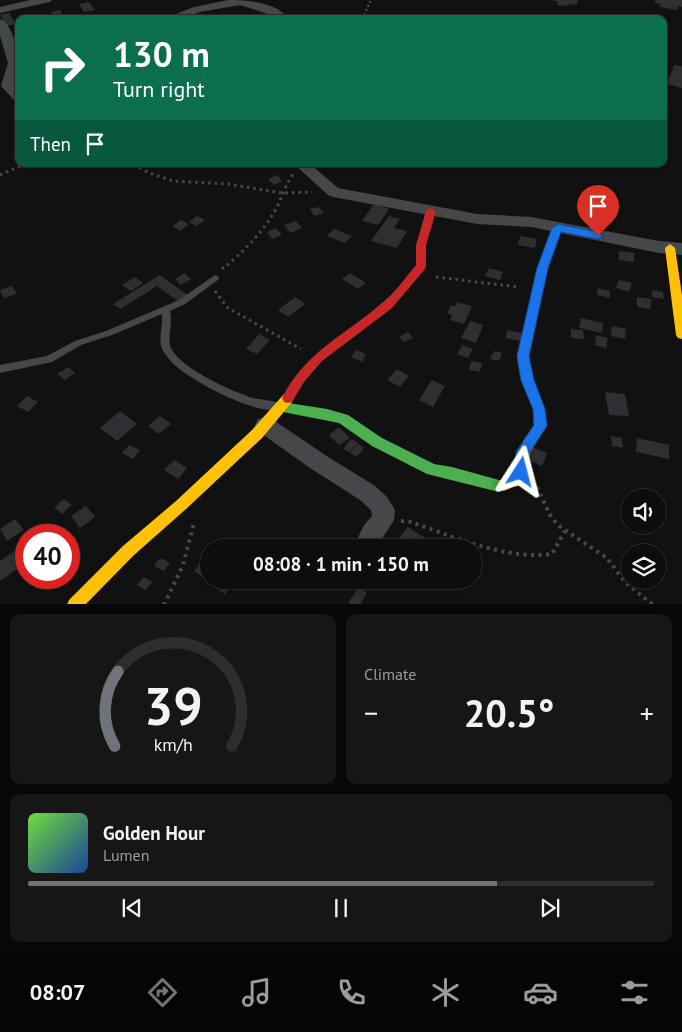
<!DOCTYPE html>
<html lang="en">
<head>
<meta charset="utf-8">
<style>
  :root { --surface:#0d0d0e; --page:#161617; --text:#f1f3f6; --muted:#9a9c9e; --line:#2d2d2e; --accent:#6f737b }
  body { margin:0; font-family:"PT Sans",sans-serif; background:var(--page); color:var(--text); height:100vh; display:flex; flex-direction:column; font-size:19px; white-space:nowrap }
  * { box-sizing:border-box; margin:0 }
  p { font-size:16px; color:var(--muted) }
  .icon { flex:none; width:28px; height:28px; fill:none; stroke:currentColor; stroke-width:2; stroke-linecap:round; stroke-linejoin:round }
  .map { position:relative; height:604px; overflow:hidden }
  .panel { display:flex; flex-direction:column; gap:10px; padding:10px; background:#070708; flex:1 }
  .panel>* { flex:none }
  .banner { position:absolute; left:15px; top:15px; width:652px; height:152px; border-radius:10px; box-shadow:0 2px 8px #0003,0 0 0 1px var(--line); background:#0b6e4f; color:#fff; overflow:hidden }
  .buttons { position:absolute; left:621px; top:489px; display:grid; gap:10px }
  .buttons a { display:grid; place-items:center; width:45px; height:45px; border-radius:50%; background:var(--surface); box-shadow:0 2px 8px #0003,0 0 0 1px var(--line); font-size:25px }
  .speed { position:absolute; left:15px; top:524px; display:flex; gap:10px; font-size:25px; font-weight:700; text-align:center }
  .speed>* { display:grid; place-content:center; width:65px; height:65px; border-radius:50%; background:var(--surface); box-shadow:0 2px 8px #0003,0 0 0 1px var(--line); line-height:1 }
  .speed .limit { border:8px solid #d22; background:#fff; color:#111 }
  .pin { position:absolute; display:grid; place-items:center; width:42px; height:42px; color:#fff; margin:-51px -21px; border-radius:50% 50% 50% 0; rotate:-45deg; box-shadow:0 0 5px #0007 }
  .pin .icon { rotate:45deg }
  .me { position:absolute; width:55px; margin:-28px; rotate:9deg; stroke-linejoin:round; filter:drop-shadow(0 0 4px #0008) }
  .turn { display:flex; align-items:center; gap:18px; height:105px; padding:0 15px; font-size:22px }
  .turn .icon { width:65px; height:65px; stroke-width:2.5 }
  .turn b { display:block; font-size:35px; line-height:42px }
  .then { display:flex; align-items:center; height:48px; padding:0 15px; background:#0003; gap:10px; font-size:19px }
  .big { font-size:38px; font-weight:700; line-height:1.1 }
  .panel .tile { flex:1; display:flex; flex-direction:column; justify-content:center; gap:8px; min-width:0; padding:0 18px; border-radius:10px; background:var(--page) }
  .panel .dial { align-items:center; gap:0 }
  .dial svg { height:130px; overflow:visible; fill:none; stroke:var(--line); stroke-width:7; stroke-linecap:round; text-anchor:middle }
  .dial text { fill:var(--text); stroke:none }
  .song { display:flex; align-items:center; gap:15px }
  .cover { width:60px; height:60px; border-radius:8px; background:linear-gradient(135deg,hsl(100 70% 55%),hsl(220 70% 35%)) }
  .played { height:5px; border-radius:2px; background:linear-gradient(90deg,var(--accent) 75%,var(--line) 75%) }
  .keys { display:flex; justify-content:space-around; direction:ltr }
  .heat { display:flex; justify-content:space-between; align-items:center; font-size:28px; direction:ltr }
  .panel .tiles { flex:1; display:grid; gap:10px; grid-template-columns:1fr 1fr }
  .tile:last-child { grid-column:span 2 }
  .trip { position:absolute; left:200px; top:539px; width:282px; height:50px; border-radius:25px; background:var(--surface); box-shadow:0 2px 8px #0003,0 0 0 1px var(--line); font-weight:700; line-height:50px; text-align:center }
  .dock { display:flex; height:80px; justify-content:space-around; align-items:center; background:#050506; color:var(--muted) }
  .dock .icon { width:35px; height:35px }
  .dock .active { color:var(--accent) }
  .dock b { font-size:22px; color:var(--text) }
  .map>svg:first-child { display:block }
  .building { fill:#2e2f32 }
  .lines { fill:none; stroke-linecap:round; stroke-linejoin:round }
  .path-far2 { stroke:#47494c; stroke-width:2.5; stroke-dasharray:2 2.5; stroke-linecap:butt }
  .path-far1 { stroke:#47494c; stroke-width:3; stroke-dasharray:2.5 4; stroke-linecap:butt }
  .path { stroke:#47494c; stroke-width:4; stroke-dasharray:3 4.5; stroke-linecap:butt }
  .lane { fill:#46474a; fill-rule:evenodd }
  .street { fill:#46474a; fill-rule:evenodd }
  .fast { fill:#4caf50; fill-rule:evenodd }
  .slow { fill:#ffc107; fill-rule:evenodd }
  .jam { fill:#c62828; fill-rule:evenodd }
  .route { fill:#1a73e8; stroke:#114b97 }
</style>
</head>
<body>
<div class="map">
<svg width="682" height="605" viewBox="0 0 682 605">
  <rect width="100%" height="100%" fill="#111112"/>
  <g class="building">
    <polygon points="551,0 578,0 576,5 569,4 568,6 557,5 558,2"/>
    <polygon points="655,0 682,0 682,7 678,6 677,10 660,7 661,4 655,3"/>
    <polygon points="89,2 95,10 84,12 79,4"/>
    <polygon points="60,10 64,17 55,19 51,12"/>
    <polygon points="9,13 16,24 6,26 0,15"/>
    <polygon points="674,65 682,66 682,88 667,84"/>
    <polygon points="277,175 282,181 274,185 268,179"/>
    <polygon points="374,204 389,209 378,225 362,221"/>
    <polygon points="319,207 324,213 314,216 310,209"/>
    <polygon points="197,216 205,220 197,226 189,222"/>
    <polygon points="389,216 400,219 394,228 407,231 397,248 371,241"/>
    <polygon points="181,220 189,224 180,231 172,226"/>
    <polygon points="296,221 302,228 290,233 284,225"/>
    <polygon points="276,228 282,235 272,239 267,232"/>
    <polygon points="334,229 352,236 345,243 327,236"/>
    <polygon points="520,236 537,239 535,248 518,245"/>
    <polygon points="619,251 634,253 634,262 619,260"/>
    <polygon points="489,268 503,272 500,280 485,276"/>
    <polygon points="184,273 191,279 181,285 175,279"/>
    <polygon points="350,273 366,283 358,289 342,279"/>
    <polygon points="160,275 189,296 179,302 157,286 120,309 113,304"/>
    <polygon points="135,277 143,283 131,291 122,285"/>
    <polygon points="619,280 632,283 629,292 616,288"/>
    <polygon points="12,286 17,294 4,298 0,290"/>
    <polygon points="598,288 610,291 610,298 597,295"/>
    <polygon points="652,290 663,292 664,299 652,297"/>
    <polygon points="295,297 305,304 288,317 278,310"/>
    <polygon points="637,297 651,299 651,309 637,307"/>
    <polygon points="457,302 472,306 464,324 450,320 452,315 447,313 451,305 456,306"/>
    <polygon points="581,318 603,323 602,333 579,328"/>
    <polygon points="470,321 483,325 476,343 461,338"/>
    <polygon points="612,326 626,329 625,339 611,336"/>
    <polygon points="571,329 583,330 584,339 571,338"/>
    <polygon points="507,330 522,333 521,341 506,338"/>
    <polygon points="408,332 413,338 404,342 399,337"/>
    <polygon points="259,334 270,340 257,354 246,349"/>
    <polygon points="596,335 608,338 606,348 595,345"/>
    <polygon points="462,345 473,349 468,358 457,354"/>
    <polygon points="356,350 366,354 362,362 351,357"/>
    <polygon points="494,351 502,353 499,361 490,359"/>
    <polygon points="471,361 482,363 480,372 469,370"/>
    <polygon points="68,367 75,373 65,380 57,374"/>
    <polygon points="397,369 409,376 400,387 387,380"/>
    <polygon points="432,380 445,386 433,407 419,400"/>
    <polygon points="605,392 625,394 629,416 609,415"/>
    <polygon points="27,396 38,402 28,412 17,406"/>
    <polygon points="120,411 137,424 117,441 100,428"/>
    <polygon points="160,416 171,424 159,434 148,426"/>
    <polygon points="339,427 350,438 339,445 329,435"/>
    <polygon points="611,436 622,438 623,448 612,446"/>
    <polygon points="637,438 669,445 669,459 636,452"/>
    <polygon points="351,439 358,443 350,452 343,449"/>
    <polygon points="358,444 364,448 357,457 350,453"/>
    <polygon points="129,445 140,450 133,459 122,453"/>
    <polygon points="532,447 547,453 542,466 526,459"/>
    <polygon points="174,460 187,468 178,479 164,470"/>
    <polygon points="64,499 72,505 62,514 54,507"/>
    <polygon points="86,506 95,517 80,528 71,516"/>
    <polygon points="15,519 24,530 7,541 0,529"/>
    <polygon points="408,527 425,538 418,548 410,548 398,539"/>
    <polygon points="278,539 289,548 270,548"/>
    <polygon points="26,543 26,563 0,581 0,561"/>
    <polygon points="160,558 170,563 164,571 154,566"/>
    <polygon points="205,558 209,560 209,581 194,571"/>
    <polygon points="144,577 152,582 146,590 137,585"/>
    <polygon points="215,580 229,580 233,583 225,594 211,585"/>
    <polygon points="359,587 367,592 360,605 350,605 348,603"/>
  </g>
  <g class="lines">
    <polyline class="path-far2" points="362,19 371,0"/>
    <g class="path-far1">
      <polyline points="134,164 149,173 173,181 228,184 282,193 312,192"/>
      <polyline points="0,175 25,164"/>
      <path d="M222,269C243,253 266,229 278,205C283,194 286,184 293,174"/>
      <polyline points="436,277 519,287"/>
      <polyline points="215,291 228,308 301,349"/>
    </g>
    <g class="path">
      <polyline points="537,487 551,517 559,526 607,558 625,582 653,605"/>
      <path d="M401,521L411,522C455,537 505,560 552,554L565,531"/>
      <polyline points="164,605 183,565 194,523"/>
    </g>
    <path class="lane" d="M215,275L218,276L219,278L218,280L185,304L170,311C173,322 168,334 170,345C175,366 233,392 253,398C262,400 271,400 279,403L281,406L279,409C257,416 194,382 177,367C171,362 166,356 162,349C158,338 163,325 162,314L112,335L81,345L52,362L0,373V365L47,356L75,341L106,331L179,300Z"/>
    <g class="street">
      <polygon points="30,0 52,0 50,2 0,13 0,7"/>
      <path d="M228,0C247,0 276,2 289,19H277L265,13L240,5L200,12L181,19H163L194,7Z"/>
      <path d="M0,19C11,22 17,47 19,58C20,67 17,76 15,85L19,89V101L14,100L1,86L8,63L0,36Z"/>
      <polygon points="294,164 310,164 338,188 477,214 531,217 659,241 682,243 682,255 659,253 531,227 477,224 333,197 328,195"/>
      <polygon points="265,417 272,419 325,455 375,486 387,497 395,510 394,520 376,548 353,548 364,525 372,516 371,510 360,500 310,468 258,431 255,425 258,419"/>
    </g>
    <polygon class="fast" points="282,402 327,409 348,415 382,438 434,464 452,467 499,480 509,481 511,485 509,489 499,492 427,474 372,446 339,423 278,411 276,407 278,403"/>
    <g class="slow">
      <polygon points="557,225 562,228 548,268 529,356 533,380 545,409 546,426 530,453 526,476 522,482 504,491 499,489 497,485 499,481 512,474 514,471 516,452 534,425 533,409 521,380 517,356 538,268 552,228"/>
      <polygon points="670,244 675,248 682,295 682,339 678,338 676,335 665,248"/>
      <polygon points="288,393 292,394 294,398 292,402 262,438 186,509 133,556 85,605 67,605 69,600 123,546 176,501 252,430 284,394"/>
    </g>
    <path class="jam" d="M431,208L436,211L426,245V266L425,269L392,308L322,361L304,382L292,402L288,403L284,402L282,398C305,352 345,335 382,303C395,293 405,278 416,265V245L426,211Z"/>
  </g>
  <polygon class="route" points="558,224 598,232 603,236 598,239 561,232 548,268 529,356 534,380 545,409 547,426 529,453 526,476 521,478 516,476 514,472 516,452 534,425 533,409 521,380 517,356 537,268 552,228"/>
</svg>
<div class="buttons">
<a><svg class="icon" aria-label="sound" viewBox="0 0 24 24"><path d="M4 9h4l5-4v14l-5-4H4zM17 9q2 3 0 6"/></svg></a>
<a><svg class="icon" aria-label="layers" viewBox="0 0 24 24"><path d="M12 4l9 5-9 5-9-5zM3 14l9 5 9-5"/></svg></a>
</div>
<div class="speed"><div class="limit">40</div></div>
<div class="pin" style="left:598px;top:236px;background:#d93025"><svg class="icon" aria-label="arrive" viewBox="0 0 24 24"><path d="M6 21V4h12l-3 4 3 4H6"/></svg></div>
<svg class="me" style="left:521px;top:472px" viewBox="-20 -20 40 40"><path d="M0-17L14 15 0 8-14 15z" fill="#1a73e8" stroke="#fff" stroke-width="4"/></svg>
<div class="trip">08:08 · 1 min · 150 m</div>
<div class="banner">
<div class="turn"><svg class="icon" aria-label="right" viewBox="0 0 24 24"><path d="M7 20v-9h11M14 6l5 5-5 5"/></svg><div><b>130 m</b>Turn right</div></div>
<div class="then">Then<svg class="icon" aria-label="arrive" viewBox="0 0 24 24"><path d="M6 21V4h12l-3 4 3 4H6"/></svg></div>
</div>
</div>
<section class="panel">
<div class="tiles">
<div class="tile dial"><svg viewBox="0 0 100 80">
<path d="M14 69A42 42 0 1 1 86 69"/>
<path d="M14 69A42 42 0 0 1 16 23" stroke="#6f737b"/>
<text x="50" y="56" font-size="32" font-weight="700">39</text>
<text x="50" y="72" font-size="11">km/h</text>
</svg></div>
<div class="tile"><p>Climate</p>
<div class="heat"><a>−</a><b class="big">20.5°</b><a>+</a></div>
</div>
<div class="tile">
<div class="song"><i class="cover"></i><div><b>Golden Hour</b><p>Lumen</p></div></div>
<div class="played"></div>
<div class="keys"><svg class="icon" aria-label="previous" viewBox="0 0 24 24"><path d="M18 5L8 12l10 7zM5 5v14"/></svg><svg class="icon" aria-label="pause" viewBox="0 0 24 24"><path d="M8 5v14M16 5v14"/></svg><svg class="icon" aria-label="next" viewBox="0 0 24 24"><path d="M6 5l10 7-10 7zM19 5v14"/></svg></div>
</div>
</div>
</section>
<nav class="dock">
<b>08:07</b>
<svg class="icon active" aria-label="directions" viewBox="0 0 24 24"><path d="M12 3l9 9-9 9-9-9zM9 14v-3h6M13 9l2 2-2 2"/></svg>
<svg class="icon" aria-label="music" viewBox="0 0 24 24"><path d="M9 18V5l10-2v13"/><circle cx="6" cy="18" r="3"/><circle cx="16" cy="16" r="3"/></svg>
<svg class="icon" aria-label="phone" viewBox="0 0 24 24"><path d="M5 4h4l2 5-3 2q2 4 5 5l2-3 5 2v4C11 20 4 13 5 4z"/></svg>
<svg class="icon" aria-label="climate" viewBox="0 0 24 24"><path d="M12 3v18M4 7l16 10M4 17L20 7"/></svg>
<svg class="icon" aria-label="car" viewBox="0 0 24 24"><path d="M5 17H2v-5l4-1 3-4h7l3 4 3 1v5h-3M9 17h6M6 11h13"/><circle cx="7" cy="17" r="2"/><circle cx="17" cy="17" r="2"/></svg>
<svg class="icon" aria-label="filters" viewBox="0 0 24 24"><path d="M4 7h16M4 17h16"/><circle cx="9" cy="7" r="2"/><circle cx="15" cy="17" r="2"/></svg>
</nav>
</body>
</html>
